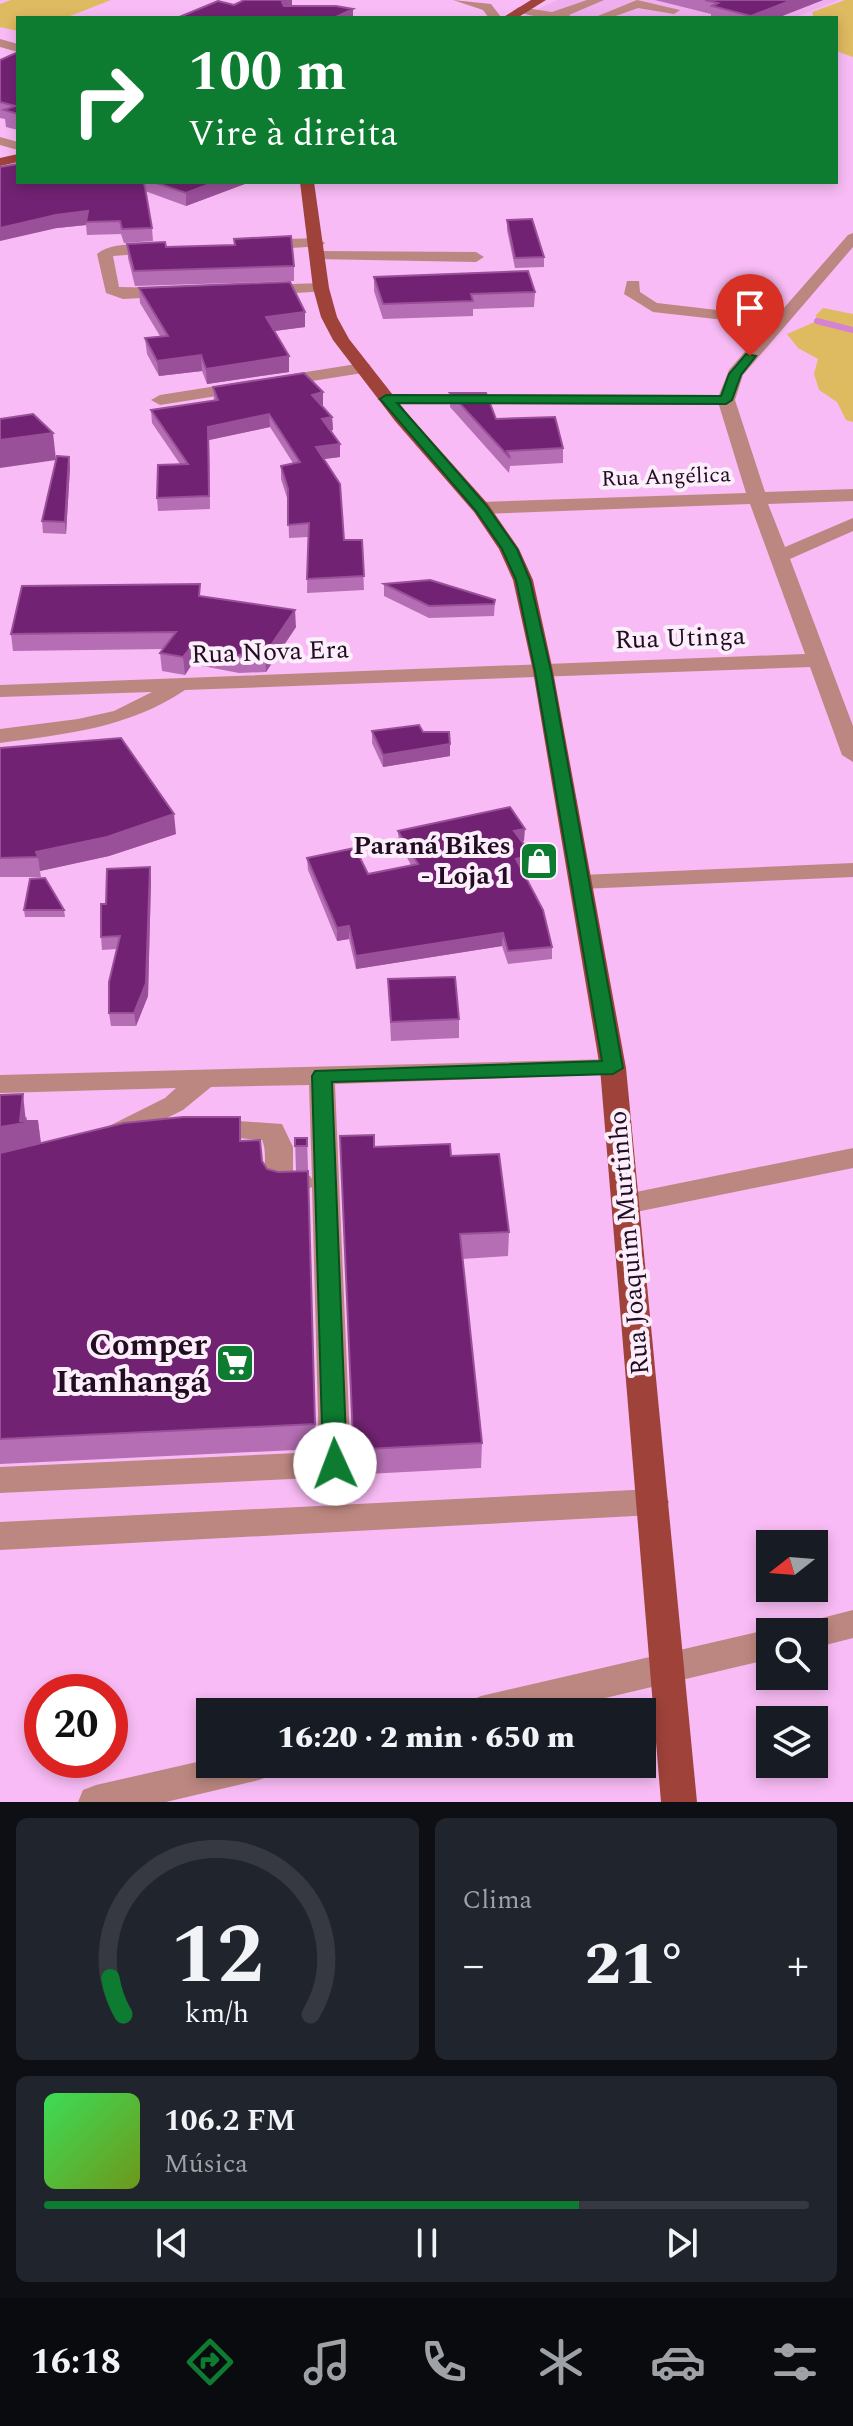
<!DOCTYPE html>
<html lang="pt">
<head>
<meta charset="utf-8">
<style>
  :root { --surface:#171b24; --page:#20242c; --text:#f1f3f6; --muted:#9ea1a6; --line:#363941; --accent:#0d7b30 }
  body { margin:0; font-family:Spectral,serif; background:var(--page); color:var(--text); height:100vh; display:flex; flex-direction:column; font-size:30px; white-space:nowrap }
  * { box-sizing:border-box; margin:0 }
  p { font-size:26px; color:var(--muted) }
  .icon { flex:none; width:44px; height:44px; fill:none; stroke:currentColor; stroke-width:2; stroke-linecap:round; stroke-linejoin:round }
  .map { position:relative; height:1802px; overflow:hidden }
  .panel { display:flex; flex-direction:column; gap:16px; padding:16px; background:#0d0f14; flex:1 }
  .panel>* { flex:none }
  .banner { position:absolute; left:16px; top:16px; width:822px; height:168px; border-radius:0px; box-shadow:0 4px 12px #0003; background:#0d7b30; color:#fff; overflow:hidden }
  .needle { width:52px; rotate:253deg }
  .controls { position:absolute; left:756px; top:1530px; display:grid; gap:16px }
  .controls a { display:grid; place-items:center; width:72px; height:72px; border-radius:0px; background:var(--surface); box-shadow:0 4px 12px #0003; font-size:40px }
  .speed { position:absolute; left:24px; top:1674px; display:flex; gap:16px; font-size:40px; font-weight:700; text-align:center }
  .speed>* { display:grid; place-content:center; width:104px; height:104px; border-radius:50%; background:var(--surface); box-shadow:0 4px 12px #0003; line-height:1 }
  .speed .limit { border:12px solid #d22; background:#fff; color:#111 }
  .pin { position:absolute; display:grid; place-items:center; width:68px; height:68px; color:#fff; margin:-82px -34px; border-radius:50% 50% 50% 0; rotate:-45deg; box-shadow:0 0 8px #0007 }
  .pin .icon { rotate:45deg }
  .me { position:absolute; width:88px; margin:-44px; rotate:358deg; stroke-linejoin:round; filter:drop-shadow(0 0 6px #0008) }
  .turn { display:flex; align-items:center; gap:28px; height:168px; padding:0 40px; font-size:36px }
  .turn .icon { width:104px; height:104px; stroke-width:2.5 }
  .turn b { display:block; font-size:56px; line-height:68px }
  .big { font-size:60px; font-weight:800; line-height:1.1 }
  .panel .card { flex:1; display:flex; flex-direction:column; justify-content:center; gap:12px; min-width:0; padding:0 28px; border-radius:12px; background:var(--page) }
  .panel .dial { align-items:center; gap:0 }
  .dial svg { height:208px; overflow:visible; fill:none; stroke:var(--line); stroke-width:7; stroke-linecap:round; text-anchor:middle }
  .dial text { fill:var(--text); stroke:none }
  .song { display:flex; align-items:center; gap:24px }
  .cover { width:96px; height:96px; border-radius:12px; background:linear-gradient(135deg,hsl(130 70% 55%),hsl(80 70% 35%)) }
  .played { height:8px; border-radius:4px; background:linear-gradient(90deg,var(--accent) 70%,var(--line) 70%) }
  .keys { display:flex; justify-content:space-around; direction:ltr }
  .heat { display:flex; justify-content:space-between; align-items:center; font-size:44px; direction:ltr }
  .panel .tiles { flex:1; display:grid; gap:16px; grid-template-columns:1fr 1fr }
  .card:last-child { grid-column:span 2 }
  .trip { position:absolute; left:196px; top:1698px; width:460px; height:80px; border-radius:0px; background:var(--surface); box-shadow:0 4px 12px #0003; font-weight:800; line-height:80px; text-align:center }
  .dock { display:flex; height:128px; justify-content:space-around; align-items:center; background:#090b0e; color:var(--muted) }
  .dock .icon { width:56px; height:56px }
  .dock .active { color:var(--accent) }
  .dock b { font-size:36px; color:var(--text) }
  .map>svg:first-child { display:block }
  .built { fill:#efaeed }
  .green { fill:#deba61 }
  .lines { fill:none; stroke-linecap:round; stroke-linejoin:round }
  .stream { stroke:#d682d4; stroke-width:6 }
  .minor { fill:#bc8780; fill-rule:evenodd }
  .major { fill:#9f423a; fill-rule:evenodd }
  .wall { fill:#b56eb4 }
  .shaded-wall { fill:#9a5099 }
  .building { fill:#722272; stroke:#9a5099; stroke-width:2 }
  .route { fill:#0d7b30; stroke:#08501f; stroke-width:2 }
  .labels { text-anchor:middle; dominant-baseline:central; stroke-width:8; stroke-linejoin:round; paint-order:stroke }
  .far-street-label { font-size:22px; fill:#220c22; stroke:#fceffb }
  .street-label { font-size:26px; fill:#220c22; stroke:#fceffb }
  .poi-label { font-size:26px; font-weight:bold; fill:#220c22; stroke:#fceffb; text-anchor:end }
  .near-poi-label { font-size:32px; font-weight:bold; fill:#220c22; stroke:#fceffb; text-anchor:end }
</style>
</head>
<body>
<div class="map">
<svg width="853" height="1802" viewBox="0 0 853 1802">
  <rect width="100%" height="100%" fill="#f8bbf5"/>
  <polygon class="built" points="557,0 839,0 793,18 523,16"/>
  <g class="green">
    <polygon points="11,0 111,0 65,18 18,18 18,31 0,27 0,4"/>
    <polygon points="845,0 853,0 853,57 836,51 836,18 814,18 812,12"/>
    <polygon points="823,308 853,314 853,422 846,420 837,402 819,390 814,374 818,359 798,348 787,334 817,321 816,315"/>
  </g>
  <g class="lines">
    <polyline class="stream" points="817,321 853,330"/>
    <g class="minor">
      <polygon points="453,0 491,4 501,17 489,18 483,10"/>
      <polygon points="587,0 604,0 569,15 574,18 542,18 513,11 519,7 552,12"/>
      <polygon points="637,0 680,10 674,14 638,8 610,18 593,18"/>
      <polygon points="0,39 18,44 18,52 0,47"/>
      <polygon points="0,137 18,142 18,150 0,145"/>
      <path d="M853,233V247L743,375L735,400L765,492L853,489V501L768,504L785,547L853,518V531L790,559L853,726V762L842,755L810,667L185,690C129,728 66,734 0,743V729L78,719L114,711L152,692L0,697V685L805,654L750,504L481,514L472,508L481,502L746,493L719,405L386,404L377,399L386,394L719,395L729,370L768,325L653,312L624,294L627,281H639L640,292L657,303L776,317L848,235Z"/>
      <polygon points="317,238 325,243 322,246 261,250 253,245 261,240"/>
      <path d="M160,244L165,246V252L113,256L119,287L171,288L177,290V296L123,299L106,293L97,254C112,241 141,245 160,244Z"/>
      <polygon points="319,251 476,252 484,257 476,262 314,259 314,253"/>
      <polygon points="321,283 329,288 327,291 264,295 256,290 264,285"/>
      <polygon points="363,363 369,364 371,368 369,372 160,405 151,400 160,395"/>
      <polygon points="853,863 853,877 581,889 573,887 569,882 573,877 581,875"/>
      <path d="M613,1059L622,1062L626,1068L622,1074L335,1084L351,1464L346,1473L335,1477L0,1493V1467L319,1452L312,1187L300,1193L269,1191C260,1175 269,1156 262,1140L199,1135L195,1128L199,1121L209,1119L282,1124L293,1147V1173L310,1176L312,1179L309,1085L211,1087L183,1110L115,1144L105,1142L101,1135L105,1128L165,1098L176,1088L0,1093V1075Z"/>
      <polygon points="853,1148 853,1168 626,1214 616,1211 612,1204 616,1197 626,1194"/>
      <polygon points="653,1489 664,1493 669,1502 664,1511 653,1515 0,1550 0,1522"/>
      <polygon points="853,1610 853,1638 814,1648 814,1632 798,1632 802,1623"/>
      <polygon points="770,1629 778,1632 770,1632 770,1659 546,1712 464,1712 469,1701 481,1696"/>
      <polygon points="210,1759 210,1764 277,1764 272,1775 259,1780 166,1802 78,1802 83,1790 96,1785"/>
    </g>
    <g class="major">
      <polygon points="531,0 546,0 517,18 502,18"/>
      <polygon points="18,154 18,162 0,166 0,158"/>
      <polygon points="300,182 314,182 329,288 337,317 349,339 407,413 488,504 519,549 533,580 553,671 626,1068 697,1802 661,1802 600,1068 533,671 513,580 499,549 474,512 395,421 333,340 321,317 313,288"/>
    </g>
  </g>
  <g class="wall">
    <polygon points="655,0 823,0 777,18 711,18 711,14"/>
    <polygon points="18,52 18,130 6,127 5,119 0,118 0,60"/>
    <polygon points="18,182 250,182 186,206 145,191 152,228 153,241 124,243 121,234 87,235 86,225 57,228"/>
    <polygon points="507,220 544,257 544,267 515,268 507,230"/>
    <polygon points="127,244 166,247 294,266 294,281 135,286 128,258"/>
    <polygon points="374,277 535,292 534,307 473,309 473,316 383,319 374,291"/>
    <polygon points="139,288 305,327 274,331 289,356 289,372 207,384 202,371 159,376 147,354 145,338 160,336 140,303"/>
    <polygon points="213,387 323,392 323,405 322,405 332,417 333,430 330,431 340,444 340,457 324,459 344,540 362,540 364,590 307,593 308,537 289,538 288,501 281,479 281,466 293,463 270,427 209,440 210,509 158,511 157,498 180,464 152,423 151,410 214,401"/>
    <polygon points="450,393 496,419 563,448 563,463 510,466 509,473 450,407"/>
    <polygon points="53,433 56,459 69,457 70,468 66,534 43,533 42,521 56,460"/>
    <polygon points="384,584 495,600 494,616 429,618 384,596"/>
    <polygon points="201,596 296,627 266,672 239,673 192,664 185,675 162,671 160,653 163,649 13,651 11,634"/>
    <polygon points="372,731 450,744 450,756 383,767 372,743"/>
    <polygon points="0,748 176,834 109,856 40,871 41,877 0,877"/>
    <polygon points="398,831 524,841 522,842 531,867 522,870 552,947 552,959 508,964 502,946 356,969 349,939 337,941 308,870 307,858 368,874 411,865 399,843"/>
    <polygon points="150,867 151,880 148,996 136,1026 111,1026 109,1013 117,949 102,950 101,937 106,904"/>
    <polygon points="24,910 64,910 65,917 25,917"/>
    <polygon points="388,979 459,1019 459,1038 391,1041"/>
    <polygon points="0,1095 27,1118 27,1121 38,1121 41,1143 241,1141 262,1161 267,1169 278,1172 308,1171 316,1449 0,1464"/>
    <polygon points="295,1138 307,1138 308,1170 296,1171"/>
    <polygon points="374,1147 451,1156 509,1232 508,1256 462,1259 482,1443 481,1468 348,1475 347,1450 353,1439"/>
  </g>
  <g class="shaded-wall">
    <polygon points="285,0 292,0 292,11 282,17 282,2"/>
    <polygon points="792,0 823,0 777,18 751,18 751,16"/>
    <polygon points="353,9 353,18 334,18"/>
    <polygon points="215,182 250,182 186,206 186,193"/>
    <polygon points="88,211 86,225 57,228 0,241 0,228 56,215"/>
    <polygon points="305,312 305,327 267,332 266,317"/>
    <polygon points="201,355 202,371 159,376 157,361"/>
    <polygon points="289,356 289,372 207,384 206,369"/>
    <polygon points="323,392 323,405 312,407 312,395"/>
    <polygon points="269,414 270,427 209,440 210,509 208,427"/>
    <polygon points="332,417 333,430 323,432 322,419"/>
    <polygon points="53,433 56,460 0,468 0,440"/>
    <polygon points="340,444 340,457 316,460 316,447"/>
    <polygon points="69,457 70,468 66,534 65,522"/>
    <polygon points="295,610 296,627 266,672 265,654"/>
    <polygon points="191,647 192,664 185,675 183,657"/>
    <polygon points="450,744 450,756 383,767 383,755"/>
    <polygon points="174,814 176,834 109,856 40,871 38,857 36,852"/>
    <polygon points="525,829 524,841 514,843 514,831"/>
    <polygon points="532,855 531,867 516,871 516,859"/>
    <polygon points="150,867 151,880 148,996 136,1026 134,1013"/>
    <polygon points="349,926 349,939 337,941 337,928"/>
    <polygon points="503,933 502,946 356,969 356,956"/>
    <polygon points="23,1094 26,1123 38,1121 41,1145 0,1153 0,1127"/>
  </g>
  <g class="building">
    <polygon points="244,0 285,0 282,2 284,6 336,6 353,9 334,18 177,18 218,1 234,5"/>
    <polygon points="705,0 792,0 751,16 712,6 718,3"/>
    <polygon points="18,52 18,114 4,110 15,106 0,102 0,60"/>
    <polygon points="18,164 18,182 144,182 152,228 122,229 120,221 86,222 88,211 56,215 0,228 0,167"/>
    <polygon points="154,182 215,182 186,193"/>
    <polygon points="532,219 544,257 515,258 507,220"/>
    <polygon points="291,236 294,266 134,271 127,244 165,242 166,247 235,245 234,239"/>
    <polygon points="528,271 535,292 471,294 473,301 383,304 374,277"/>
    <polygon points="290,282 305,312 266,317 289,356 206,369 201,355 157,361 145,338 168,336 139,288"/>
    <polygon points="304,373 323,392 312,395 332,417 322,419 340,444 316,447 340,484 344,540 362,540 364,576 307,579 309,523 288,525 288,489 281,466 300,462 269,414 208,427 209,496 157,498 158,465 188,464 151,410 218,400 213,387"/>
    <polygon points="450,393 486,393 496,419 555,417 563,448 507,451 510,458"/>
    <polygon points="33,414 53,433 0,440 0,419"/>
    <polygon points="57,456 69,457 65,522 42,521"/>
    <polygon points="430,580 495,600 494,604 429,606 384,584"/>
    <polygon points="200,584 199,596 295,610 265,654 238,655 191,647 183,657 160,653 176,632 11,634 22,586"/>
    <polygon points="419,725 423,732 449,732 450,744 383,755 372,731"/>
    <polygon points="121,738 174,814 107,837 36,852 38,857 0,858 0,748"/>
    <polygon points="510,807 525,829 514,831 532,855 516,859 543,910 552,947 508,951 503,933 356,956 349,926 337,928 307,858 355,848 368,874 418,864 398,831"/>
    <polygon points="150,867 146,983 134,1013 109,1013 109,982 120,936 101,937 101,904 106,904 107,869"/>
    <polygon points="45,878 64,910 24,910 30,879"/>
    <polygon points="455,977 459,1019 391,1022 388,979"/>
    <polygon points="23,1094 20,1121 38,1121 0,1127 0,1095"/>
    <polygon points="183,1117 240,1117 240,1141 260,1140 262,1161 267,1169 278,1172 308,1171 315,1424 0,1439 0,1153 124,1123"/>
    <polygon points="374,1135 374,1147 450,1144 451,1156 499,1154 509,1232 460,1234 482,1443 347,1450 353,1439 340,1136"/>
    <rect x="295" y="1138" width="12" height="8"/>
  </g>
  <polygon class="route" points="746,354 756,356 741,375 732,400 726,404 397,403 486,505 517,549 530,580 551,671 623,1068 613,1074 332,1082 347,1464 343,1471 335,1474 326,1471 323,1464 312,1076 315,1071 602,1061 535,671 516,580 502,549 476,511 380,399 386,395 721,396 729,374"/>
  <defs>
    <g id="shop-square" transform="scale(2)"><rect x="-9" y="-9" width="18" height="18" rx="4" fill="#0d7b30" stroke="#fceffb"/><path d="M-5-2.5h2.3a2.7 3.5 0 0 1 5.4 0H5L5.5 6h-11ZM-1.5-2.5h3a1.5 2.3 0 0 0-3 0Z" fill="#fff"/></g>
    <g id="supermarket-square" transform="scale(2)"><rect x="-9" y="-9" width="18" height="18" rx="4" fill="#0d7b30" stroke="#fceffb"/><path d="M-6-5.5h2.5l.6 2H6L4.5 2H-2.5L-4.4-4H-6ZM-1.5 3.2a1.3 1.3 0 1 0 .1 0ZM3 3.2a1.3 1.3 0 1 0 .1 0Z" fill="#fff"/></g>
  </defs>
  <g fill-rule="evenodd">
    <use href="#shop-square" x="539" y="861"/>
    <use href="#supermarket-square" x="235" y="1363"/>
  </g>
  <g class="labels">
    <g class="far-street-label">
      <text transform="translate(666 477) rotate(-2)">Rua Angélica</text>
    </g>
    <g class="street-label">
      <text transform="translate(680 638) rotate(-2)">Rua Utinga</text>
      <text transform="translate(270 652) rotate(-2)">Rua Nova Era</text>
      <text transform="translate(629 1243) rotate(-95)">Rua Joaquim Murtinho</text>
    </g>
    <g class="poi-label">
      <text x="511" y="846">Paraná Bikes<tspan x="511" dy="30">- Loja 1</tspan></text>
    </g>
    <g class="near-poi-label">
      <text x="207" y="1345">Comper<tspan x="207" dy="37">Itanhangá</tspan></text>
    </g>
  </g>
</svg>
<div class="controls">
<a><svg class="needle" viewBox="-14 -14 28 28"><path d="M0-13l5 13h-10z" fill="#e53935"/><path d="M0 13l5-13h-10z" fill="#9ea1a6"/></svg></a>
<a><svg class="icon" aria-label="search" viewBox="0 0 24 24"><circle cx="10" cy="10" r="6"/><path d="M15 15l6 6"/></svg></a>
<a><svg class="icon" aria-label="layers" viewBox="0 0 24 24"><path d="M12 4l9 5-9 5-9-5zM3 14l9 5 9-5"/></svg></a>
</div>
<div class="speed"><div class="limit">20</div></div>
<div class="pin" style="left:750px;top:356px;background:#d93025"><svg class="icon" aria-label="arrive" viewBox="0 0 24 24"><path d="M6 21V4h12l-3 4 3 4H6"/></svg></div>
<svg class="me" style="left:335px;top:1464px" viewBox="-20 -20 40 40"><circle r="19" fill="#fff"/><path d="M0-13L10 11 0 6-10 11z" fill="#0d7b30"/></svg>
<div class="trip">16:20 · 2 min · 650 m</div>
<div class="banner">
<div class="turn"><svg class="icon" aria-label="right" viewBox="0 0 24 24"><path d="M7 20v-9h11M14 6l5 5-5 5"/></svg><div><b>100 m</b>Vire à direita</div></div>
</div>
</div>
<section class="panel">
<div class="tiles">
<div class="card dial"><svg viewBox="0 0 100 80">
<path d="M14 69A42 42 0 1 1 86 69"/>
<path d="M14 69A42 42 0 0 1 9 55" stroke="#0d7b30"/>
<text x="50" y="56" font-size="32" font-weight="700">12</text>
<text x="50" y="72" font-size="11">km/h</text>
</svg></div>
<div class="card"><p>Clima</p>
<div class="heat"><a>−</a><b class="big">21°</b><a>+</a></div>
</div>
<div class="card">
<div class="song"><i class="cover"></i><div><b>106.2 FM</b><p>Música</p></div></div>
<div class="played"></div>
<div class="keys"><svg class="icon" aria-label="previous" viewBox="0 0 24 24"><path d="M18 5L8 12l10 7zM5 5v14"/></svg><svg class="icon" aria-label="pause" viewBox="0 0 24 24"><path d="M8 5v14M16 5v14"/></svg><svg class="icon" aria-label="next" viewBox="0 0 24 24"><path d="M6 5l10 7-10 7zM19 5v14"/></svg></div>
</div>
</div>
</section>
<nav class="dock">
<b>16:18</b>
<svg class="icon active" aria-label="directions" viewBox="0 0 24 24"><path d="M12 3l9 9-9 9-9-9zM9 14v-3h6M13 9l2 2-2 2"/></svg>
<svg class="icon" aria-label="music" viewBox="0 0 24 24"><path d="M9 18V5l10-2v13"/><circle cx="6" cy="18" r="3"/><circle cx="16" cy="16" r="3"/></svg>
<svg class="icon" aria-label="phone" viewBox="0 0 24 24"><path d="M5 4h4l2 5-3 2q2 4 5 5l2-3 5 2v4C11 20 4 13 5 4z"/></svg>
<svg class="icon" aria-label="climate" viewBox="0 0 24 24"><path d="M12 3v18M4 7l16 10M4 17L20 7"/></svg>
<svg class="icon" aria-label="car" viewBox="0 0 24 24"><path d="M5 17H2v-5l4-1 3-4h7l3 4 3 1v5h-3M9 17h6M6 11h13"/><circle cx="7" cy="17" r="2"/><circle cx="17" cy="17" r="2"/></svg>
<svg class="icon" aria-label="filters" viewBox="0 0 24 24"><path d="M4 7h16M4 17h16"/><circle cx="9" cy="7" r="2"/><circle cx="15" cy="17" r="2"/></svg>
</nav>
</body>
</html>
